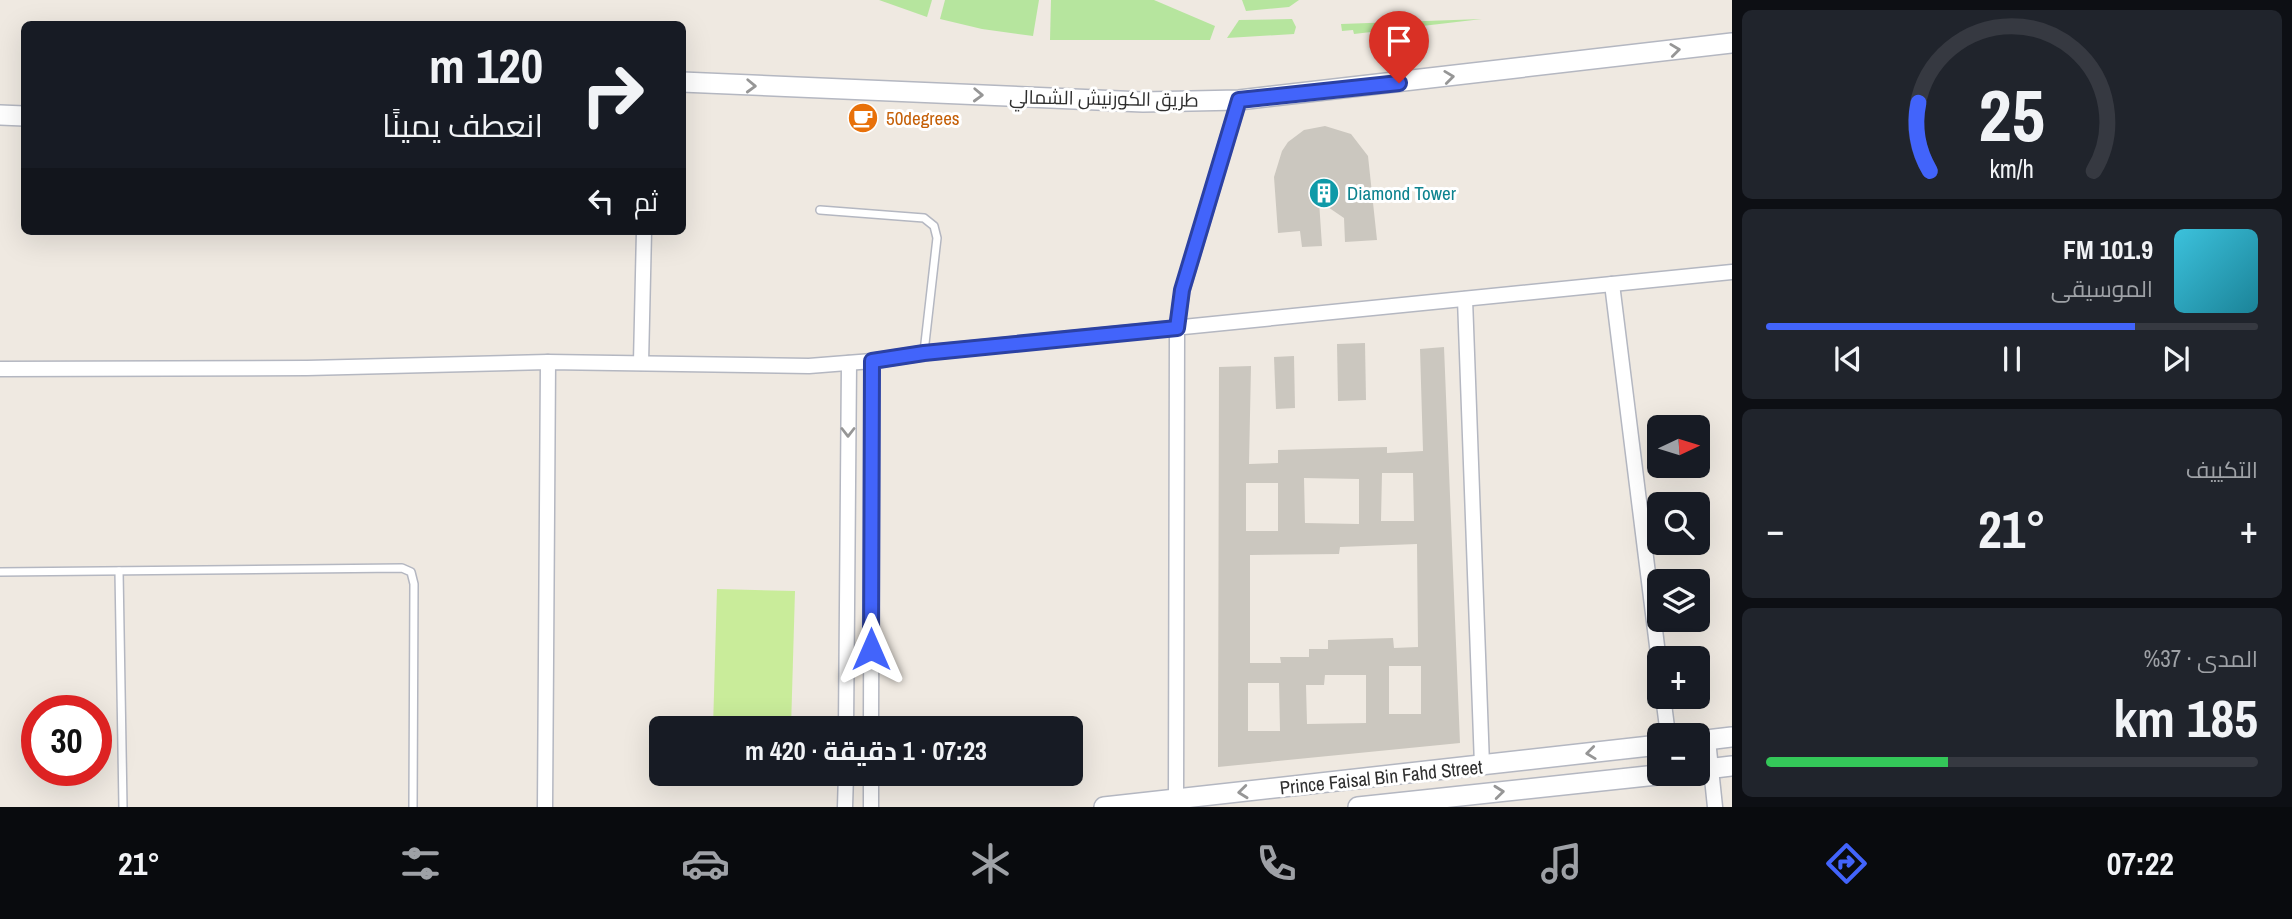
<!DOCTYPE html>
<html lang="ar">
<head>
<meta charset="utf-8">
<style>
  :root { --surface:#171b24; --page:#20242c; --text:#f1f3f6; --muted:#9ea1a6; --line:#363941; --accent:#4264fb }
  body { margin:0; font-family:"Archivo Narrow",Cairo,sans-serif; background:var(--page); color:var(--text); direction:rtl; height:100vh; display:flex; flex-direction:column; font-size:26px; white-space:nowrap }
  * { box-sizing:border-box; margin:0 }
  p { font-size:23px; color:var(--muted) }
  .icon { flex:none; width:38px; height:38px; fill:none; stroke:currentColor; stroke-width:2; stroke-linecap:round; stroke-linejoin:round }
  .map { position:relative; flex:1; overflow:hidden; direction:ltr }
  .panel { display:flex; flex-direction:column; gap:10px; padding:10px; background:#0d0f14; width:560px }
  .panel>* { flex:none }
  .guide { position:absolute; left:21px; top:21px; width:665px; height:214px; border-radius:10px; box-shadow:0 7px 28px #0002; direction:rtl; background:#171b24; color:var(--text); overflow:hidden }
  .needle { width:46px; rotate:86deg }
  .fabs { position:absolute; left:1647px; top:415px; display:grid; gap:14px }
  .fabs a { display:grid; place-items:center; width:63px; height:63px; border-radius:10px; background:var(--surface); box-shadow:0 7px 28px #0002; font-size:35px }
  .speed { position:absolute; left:21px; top:695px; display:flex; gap:14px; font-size:35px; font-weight:700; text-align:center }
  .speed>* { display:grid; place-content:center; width:91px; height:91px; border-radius:50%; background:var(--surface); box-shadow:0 7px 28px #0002; line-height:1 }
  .speed .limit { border:10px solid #d22; background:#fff; color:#111 }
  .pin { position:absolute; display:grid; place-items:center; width:60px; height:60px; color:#fff; margin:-72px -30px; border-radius:50% 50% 50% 0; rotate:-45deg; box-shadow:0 0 7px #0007 }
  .pin .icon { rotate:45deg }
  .me { position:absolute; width:77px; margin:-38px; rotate:0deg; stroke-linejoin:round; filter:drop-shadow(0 0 5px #0008) }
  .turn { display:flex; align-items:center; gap:24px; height:147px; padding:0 28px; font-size:32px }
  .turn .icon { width:91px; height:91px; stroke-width:2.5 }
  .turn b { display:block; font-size:49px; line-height:60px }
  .then { display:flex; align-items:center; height:66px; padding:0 28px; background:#0003; gap:14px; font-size:26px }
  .big { font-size:52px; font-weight:700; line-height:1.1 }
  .panel .card { flex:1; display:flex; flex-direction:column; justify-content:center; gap:10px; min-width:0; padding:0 24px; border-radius:10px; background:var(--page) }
  .panel .dial { align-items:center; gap:0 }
  .dial svg { height:182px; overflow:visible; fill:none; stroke:var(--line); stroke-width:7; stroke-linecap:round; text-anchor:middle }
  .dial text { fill:var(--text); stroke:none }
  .song { display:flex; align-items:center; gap:21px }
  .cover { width:84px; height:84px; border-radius:10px; background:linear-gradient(135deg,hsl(190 70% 55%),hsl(190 70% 35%)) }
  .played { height:7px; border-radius:4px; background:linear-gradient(90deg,var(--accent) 75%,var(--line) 75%) }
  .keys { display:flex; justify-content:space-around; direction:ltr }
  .heat { display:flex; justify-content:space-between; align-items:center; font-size:38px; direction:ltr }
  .charge { height:10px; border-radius:5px; background:linear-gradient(90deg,#34c759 37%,var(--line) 0) }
  .trip { position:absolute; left:649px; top:716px; width:434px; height:70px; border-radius:10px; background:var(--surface); box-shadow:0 7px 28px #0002; font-weight:700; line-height:70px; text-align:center; direction:rtl }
  .tabs { display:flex; height:112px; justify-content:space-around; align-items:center; background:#090b0e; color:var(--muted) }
  .tabs .icon { width:49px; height:49px }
  .tabs .active { color:var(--accent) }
  .tabs b { font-size:32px; color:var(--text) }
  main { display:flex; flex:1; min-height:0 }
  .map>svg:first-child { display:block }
  .green { fill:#b6e59e }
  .pitch { fill:#c9ec9a }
  .building { fill:#cbc7bf; fill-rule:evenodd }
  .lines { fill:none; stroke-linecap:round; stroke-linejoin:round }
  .service-casing { stroke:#b4b7c1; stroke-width:10 }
  .minor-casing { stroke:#b4b7c1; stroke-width:17 }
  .secondary-casing { stroke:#b4b7c1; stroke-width:22 }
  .service { stroke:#fff; stroke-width:7 }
  .minor { stroke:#fff; stroke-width:14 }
  .secondary { stroke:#fff; stroke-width:19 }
  .oneway { stroke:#969696 }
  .route-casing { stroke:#2b41a3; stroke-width:18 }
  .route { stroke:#4264fb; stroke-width:12 }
  .labels { text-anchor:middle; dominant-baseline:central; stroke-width:6; stroke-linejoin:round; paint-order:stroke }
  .street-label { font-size:19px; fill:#2e2e2e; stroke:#fff }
  .food-label { font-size:19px; fill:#c56008; stroke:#fff; text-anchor:start }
  .culture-label { font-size:19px; fill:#0d838f; stroke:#fff; text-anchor:start }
</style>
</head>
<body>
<main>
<section class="panel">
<div class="card dial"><svg viewBox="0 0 100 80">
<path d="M14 69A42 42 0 1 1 86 69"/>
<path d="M14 69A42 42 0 0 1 9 39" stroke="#4264fb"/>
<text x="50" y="56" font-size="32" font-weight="700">25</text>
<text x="50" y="72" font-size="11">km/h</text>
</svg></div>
<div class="card">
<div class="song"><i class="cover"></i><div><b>101.9 FM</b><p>الموسيقى</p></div></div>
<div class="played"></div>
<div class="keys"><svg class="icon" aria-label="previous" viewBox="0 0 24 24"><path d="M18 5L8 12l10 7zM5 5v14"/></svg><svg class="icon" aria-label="pause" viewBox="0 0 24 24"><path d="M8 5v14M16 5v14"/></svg><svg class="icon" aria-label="next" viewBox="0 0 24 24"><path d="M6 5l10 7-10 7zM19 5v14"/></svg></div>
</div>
<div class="card"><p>التكييف</p>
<div class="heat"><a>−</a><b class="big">21°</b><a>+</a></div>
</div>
<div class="card"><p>المدى · 37%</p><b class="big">185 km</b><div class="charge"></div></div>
</section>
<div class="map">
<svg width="1732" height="807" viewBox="0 0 1732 807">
  <rect width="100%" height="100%" fill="#efe9e1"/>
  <g class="green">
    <polygon points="879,0 932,0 927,17"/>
    <polygon points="945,0 1039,0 1033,36 982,29 940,19"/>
    <polygon points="1051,0 1154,0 1215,26 1210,40 1050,40"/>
    <polygon points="1242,0 1299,0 1289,7 1246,11"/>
    <polygon points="1292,19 1296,27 1294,34 1227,38 1239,20"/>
    <polygon points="1482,19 1354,34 1353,30 1342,31 1341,24"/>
  </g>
  <polygon class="pitch" points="717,589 795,591 791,728 713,728"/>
  <g class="building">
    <polygon points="1325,126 1351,134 1368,156 1377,240 1345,242 1344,218 1319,201 1322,246 1302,247 1300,231 1278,233 1274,177 1282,151 1288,142 1304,130"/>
    <polygon points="1365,343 1366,400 1338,401 1337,344"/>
    <path d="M1444,347L1460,743L1218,767L1219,367L1251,366L1249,464L1278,463V450L1387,447V453L1423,451L1420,349ZM1382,473H1413L1414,521H1381ZM1304,478L1359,479V524L1305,523ZM1246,483H1278V531H1246ZM1417,544L1418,647L1394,648L1393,638L1328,640V649H1309V657H1280L1281,663H1250V555L1339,554L1340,547ZM1389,666H1421V714H1389ZM1325,675H1366V723L1307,724L1306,685H1324ZM1248,683H1279L1280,731H1248Z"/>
    <polygon points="1294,356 1295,408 1276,409 1274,357"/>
  </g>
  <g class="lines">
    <g class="service-casing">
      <g id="service">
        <polyline points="820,210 924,218 934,226 937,238 924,352"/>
        <polyline points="119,571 123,807"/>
        <polyline points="0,572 402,568 411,572 414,584 413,807"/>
      </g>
    </g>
    <g class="minor-casing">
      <g id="minor">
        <polyline points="1612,284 1659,662"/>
        <polyline points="1465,299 1482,765"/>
        <polyline points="641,363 644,231"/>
        <polyline points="0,369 307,368 548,362 809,366 872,361 924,353 1732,272"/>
        <polyline points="1663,696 1668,735"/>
        <polyline points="846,728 849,363"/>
        <polyline points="871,728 872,361"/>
        <polyline points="1708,740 1715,807"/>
        <polyline points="1176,800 1177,328 1182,291 1239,100"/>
        <polyline points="545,807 548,362"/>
        <polyline points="845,807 846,774"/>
        <polyline points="871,807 871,774"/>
      </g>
    </g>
    <g class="secondary-casing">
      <g id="secondary">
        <polyline points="682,82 1143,102 1239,100 1732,43"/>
        <polyline points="0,115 24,116"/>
        <polyline points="1698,741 1732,737"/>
        <polyline points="1698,770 1732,766"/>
        <polyline points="1104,807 1659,745"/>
        <polyline points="1358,807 1666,774"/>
      </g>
    </g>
    <use href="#service" class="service"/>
    <use href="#minor" class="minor"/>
    <use href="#secondary" class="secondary"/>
  </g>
  <defs><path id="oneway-chevron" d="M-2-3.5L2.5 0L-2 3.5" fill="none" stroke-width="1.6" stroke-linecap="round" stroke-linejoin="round" transform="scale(1.75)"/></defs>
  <g class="oneway">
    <use href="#oneway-chevron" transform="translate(1675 50) rotate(-7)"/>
    <use href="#oneway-chevron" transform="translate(1449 77) rotate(-7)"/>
    <use href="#oneway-chevron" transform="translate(751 86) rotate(2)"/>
    <use href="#oneway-chevron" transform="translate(978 95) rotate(2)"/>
    <use href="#oneway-chevron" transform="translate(848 432) rotate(90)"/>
    <use href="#oneway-chevron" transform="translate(1591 753) rotate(173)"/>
    <use href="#oneway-chevron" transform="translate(1243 792) rotate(174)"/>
    <use href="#oneway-chevron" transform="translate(1499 792) rotate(-6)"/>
  </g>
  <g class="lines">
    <g class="route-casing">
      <polyline id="route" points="871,649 872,361 924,353 1177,328 1182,290 1239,100 1399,83"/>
    </g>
    <use href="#route" class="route"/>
  </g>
  <defs>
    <g id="cafe-disc" transform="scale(1.575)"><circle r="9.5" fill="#e8710a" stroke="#fff"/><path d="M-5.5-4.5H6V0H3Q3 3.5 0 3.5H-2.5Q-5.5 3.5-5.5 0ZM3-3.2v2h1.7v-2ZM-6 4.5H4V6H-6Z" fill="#fff"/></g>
    <g id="building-disc" transform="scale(1.575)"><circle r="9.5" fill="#0f9aa8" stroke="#fff"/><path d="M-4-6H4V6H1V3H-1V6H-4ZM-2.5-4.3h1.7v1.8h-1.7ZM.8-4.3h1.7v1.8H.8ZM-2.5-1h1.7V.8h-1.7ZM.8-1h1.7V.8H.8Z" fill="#fff"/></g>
  </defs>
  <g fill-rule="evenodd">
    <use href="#cafe-disc" x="863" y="118"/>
    <use href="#building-disc" x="1324" y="193"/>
  </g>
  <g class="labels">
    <g class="street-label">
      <text transform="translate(1104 98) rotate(1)">طريق الكورنيش الشمالي</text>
      <text transform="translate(1381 777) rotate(-6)">Prince Faisal Bin Fahd Street</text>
    </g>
    <g class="food-label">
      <text x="886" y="118">50degrees</text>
    </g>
    <g class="culture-label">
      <text x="1347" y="193">Diamond Tower</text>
    </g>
  </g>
</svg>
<div class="fabs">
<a><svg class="needle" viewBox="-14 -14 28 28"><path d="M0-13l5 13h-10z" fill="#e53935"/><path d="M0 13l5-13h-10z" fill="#9ea1a6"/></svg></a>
<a><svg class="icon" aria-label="search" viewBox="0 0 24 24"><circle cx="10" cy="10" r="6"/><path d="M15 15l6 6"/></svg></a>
<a><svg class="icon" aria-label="layers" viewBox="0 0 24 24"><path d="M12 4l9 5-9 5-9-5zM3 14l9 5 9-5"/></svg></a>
<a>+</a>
<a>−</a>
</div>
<div class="speed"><div class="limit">30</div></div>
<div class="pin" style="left:1399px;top:83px;background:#d93025"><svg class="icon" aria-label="arrive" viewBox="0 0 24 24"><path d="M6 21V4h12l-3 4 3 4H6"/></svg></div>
<svg class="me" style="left:871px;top:649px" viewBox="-20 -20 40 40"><path d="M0-17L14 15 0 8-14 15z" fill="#4264fb" stroke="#fff" stroke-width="4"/></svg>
<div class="trip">07:23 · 1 دقيقة · 420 m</div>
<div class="guide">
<div class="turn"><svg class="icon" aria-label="right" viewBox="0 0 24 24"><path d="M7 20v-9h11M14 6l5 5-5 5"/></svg><div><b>120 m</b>انعطف يمينًا</div></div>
<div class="then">ثم<svg class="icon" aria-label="left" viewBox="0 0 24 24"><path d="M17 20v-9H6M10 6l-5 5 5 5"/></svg></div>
</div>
</div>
</main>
<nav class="tabs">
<b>07:22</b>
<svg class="icon active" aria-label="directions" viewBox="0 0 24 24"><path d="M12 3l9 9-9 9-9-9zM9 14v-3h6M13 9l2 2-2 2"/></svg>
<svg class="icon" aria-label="music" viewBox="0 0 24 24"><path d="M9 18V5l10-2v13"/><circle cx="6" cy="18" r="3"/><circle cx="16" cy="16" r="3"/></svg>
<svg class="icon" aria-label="phone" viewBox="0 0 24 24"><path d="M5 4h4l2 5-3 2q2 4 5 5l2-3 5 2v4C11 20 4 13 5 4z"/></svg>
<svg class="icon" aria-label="climate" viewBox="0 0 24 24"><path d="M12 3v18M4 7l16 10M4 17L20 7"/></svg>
<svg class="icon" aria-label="car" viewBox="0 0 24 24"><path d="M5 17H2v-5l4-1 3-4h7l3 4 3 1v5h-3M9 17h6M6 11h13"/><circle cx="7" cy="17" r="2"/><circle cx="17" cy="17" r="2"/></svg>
<svg class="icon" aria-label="filters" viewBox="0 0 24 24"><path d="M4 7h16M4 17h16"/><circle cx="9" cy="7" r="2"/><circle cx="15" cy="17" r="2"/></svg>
<b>21°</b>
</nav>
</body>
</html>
